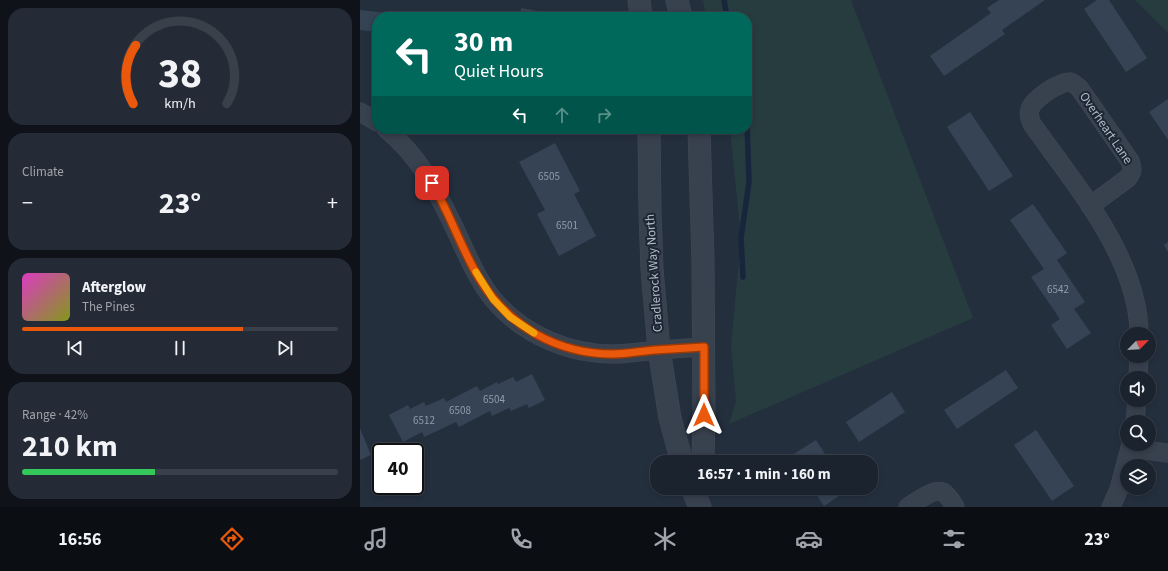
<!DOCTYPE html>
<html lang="en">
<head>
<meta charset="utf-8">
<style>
  :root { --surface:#1b232e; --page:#242b36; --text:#f1f3f6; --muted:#a0a4aa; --line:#39404a; --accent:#ea580c }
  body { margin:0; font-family:"Source Sans 3",sans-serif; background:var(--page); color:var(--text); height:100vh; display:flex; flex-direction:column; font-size:15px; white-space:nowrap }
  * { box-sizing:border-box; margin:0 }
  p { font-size:13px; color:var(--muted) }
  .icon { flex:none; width:22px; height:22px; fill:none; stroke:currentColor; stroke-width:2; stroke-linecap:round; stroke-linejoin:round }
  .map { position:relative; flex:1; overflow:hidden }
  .sheet { display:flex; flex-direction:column; gap:8px; padding:8px; background:#0f1319; width:360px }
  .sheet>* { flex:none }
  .guide { position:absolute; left:12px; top:12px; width:380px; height:122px; border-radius:16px; box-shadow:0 2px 6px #0003,0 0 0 1px var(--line); background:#00695c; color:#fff; overflow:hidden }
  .needle { width:26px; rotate:66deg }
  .fabs { position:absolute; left:760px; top:327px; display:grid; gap:8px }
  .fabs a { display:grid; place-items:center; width:36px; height:36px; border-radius:50%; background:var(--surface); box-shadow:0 2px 6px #0003,0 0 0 1px var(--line); font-size:20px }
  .speed { position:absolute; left:12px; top:443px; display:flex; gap:8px; font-size:20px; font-weight:700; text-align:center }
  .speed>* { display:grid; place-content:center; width:52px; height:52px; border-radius:50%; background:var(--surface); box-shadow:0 2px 6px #0003,0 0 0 1px var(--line); line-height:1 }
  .speed .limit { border:2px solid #111; border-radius:6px; background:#fff; color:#111 }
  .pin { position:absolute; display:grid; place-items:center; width:34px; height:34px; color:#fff; margin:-17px; border-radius:8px; box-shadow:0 2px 6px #0006 }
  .me { position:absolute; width:44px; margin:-22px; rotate:0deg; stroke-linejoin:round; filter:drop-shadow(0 0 3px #0008) }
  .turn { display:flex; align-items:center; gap:14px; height:84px; padding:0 16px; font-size:18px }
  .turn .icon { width:52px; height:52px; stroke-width:2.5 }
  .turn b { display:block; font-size:28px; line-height:34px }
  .lanes { display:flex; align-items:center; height:38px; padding:0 16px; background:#0003; justify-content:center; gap:20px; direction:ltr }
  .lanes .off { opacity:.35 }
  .big { font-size:30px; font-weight:700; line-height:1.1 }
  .sheet .tile { flex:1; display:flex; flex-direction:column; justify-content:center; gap:6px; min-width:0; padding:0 14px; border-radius:16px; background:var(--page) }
  .sheet .dial { align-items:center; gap:0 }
  .dial svg { height:104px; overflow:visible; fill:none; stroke:var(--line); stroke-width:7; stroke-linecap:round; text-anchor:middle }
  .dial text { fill:var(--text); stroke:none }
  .song { display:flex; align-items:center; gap:12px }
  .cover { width:48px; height:48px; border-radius:6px; background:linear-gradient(135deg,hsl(310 70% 55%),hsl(70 70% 35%)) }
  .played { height:4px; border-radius:2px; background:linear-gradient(90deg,var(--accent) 70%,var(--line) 70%) }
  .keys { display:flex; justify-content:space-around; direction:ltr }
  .heat { display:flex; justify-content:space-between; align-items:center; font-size:22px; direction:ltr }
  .charge { height:6px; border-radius:3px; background:linear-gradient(90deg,#34c759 42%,var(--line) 0) }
  .trip { position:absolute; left:290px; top:455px; width:228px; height:40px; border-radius:16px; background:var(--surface); box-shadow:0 2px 6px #0003,0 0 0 1px var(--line); font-weight:700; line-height:40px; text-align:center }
  .tabs { display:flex; height:64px; justify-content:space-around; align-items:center; background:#0b0e12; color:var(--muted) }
  .tabs .icon { width:28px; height:28px }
  .tabs .on { color:var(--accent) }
  .tabs b { font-size:18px; color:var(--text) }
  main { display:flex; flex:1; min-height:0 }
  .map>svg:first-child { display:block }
  .green { fill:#263c3f }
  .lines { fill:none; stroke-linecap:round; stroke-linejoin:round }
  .stream { stroke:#17263c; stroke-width:5.5 }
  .building { fill:#364354 }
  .minor-casing { stroke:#414a57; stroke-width:19 }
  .tertiary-casing { stroke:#414a57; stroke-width:23 }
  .minor { stroke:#38414e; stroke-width:18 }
  .tertiary { stroke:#38414e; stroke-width:22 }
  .route-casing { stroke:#983908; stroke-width:10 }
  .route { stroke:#ea580c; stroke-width:7 }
  .slow { stroke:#f59e0b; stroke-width:7 }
  .labels { text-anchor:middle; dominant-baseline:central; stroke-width:4; stroke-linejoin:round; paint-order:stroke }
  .number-label { font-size:11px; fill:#929caa }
  .street-label { font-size:13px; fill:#b4bcc9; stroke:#1d2633 }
</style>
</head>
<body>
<main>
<section class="sheet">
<div class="tile dial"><svg viewBox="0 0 100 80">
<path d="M14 69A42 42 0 1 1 86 69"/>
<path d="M14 69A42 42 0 0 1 16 24" stroke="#ea580c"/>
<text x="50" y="56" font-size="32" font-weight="700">38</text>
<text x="50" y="72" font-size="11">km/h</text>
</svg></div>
<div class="tile"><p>Climate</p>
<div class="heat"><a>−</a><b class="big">23°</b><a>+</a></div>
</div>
<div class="tile">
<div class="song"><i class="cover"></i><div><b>Afterglow</b><p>The Pines</p></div></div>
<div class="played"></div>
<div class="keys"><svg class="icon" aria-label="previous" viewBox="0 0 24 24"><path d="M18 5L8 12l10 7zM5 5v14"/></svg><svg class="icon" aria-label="pause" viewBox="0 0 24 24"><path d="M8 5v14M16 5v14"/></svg><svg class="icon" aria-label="next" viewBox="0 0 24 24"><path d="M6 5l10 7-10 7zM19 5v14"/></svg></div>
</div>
<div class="tile"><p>Range · 42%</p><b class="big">210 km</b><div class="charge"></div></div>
</section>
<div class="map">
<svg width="808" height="507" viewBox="0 0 808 507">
  <rect width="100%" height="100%" fill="#242f3e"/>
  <g class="green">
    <polygon points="343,0 491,0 613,318 369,424 376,401 371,347 381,238 370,129 387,129 387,17 346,17"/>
    <polygon points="775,0 808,0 808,33"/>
  </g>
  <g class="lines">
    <g class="stream">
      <polyline points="364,0 367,17"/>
      <polyline points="383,277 381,238 389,182 387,124"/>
    </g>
  </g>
  <g class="building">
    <polygon points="639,0 685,0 642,30 645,34 584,76 570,56 631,13 627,8"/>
    <polygon points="737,0 749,0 787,58 766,72 724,9"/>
    <polygon points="161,8 200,15 199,17 160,17"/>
    <polygon points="0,10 37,14 37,17 17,17 17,32 0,30"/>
    <polygon points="808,99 808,140 789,112"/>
    <polygon points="610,112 653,176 629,191 587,127"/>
    <polygon points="195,143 220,191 214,194 236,236 199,256 177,214 185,210 159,162"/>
    <polygon points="673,204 707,253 697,260 725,302 714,309 731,333 707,349 691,325 700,319 671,277 684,269 650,220"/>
    <polygon points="808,242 808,252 804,245"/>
    <polygon points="646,370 658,388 597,429 584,410"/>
    <polygon points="172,374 185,400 169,408 167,404 151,411 149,408 132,416 130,411 99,427 96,422 64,437 62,432 43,442 29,415 48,405 50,409 64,402 66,406 84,398 86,402 117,386 120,391 137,382 138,384 153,377 156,382"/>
    <polygon points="532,392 545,412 499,442 486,422"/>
    <polygon points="0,428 11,455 0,460"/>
    <polygon points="676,430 714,486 692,501 654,445"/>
    <polygon points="456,440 470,462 436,462 432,455"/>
    <polygon points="452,488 487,488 488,490 464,506"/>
  </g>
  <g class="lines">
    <g class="minor-casing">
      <g id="minor">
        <polyline points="0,112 17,122"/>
        <path d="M26,129C59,156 76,189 94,227C106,252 116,278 133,299C162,334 208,354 253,354C265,354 277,352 289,351C308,349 326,348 344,347"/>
        <path d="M730,206L768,178C773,172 773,168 770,161L720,89C717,86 714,83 710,82C700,81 673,99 670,109C668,114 670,119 672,124C714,183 779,259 779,334"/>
        <polyline points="778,378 779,356"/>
        <polyline points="775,422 777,400"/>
        <polyline points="770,448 808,453"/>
        <path d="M548,507C556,502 574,488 583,492C588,495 592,502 595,507"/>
        <polyline points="751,507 759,489 771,444"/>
      </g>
    </g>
    <g class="tertiary-casing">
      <g id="tertiary">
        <polyline points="279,0 281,17"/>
        <polyline points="317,0 321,17"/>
        <polyline points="289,129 290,212 292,269 299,350 310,418 322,462"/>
        <polyline points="339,129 343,261 344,415 343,462"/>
        <polyline points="332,488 340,507"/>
      </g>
    </g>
    <use href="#minor" class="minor"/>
    <use href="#tertiary" class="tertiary"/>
  </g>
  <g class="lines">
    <g class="route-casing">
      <path id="route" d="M72,183C90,214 101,248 119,278C148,326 197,354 253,354C267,354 281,351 295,350C311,349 328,348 344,347V415"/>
    </g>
    <use href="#route" class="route"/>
    <polyline class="slow" points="116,272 133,299 150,317 174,333"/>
  </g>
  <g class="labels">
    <g class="number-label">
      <text x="189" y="176">6505</text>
      <text x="207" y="225">6501</text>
      <text x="698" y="289">6542</text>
      <text x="134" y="399">6504</text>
      <text x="100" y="410">6508</text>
      <text x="64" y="420">6512</text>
    </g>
    <g class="street-label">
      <text transform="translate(746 128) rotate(56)">Overheart Lane</text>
      <text transform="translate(294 273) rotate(-94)">Cradlerock Way North</text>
    </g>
  </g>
</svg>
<div class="fabs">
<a><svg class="needle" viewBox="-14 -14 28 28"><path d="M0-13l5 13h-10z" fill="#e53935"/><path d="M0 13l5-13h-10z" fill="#a0a4aa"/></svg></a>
<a><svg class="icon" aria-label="sound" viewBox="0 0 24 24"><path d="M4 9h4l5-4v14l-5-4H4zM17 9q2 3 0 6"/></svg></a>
<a><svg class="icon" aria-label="search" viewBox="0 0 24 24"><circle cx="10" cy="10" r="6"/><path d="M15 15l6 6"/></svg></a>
<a><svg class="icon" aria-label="layers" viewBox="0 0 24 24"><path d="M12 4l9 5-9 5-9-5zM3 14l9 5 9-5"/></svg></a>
</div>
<div class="speed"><div class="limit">40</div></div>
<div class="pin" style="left:72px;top:183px;background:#d93025"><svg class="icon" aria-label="arrive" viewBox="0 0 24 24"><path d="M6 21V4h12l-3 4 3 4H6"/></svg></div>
<svg class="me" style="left:344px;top:415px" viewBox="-20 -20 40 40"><path d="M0-17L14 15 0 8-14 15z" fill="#ea580c" stroke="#fff" stroke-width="4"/></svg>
<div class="trip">16:57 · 1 min · 160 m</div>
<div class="guide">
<div class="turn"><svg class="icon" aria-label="left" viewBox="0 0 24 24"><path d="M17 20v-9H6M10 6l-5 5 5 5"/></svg><div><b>30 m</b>Quiet Hours</div></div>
<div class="lanes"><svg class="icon" aria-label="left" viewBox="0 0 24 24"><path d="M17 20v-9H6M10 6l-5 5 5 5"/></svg><svg class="icon off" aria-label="ahead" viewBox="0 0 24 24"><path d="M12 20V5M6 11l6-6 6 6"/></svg><svg class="icon off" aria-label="right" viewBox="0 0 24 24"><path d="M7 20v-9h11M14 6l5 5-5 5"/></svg></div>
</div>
</div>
</main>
<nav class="tabs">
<b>16:56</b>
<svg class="icon on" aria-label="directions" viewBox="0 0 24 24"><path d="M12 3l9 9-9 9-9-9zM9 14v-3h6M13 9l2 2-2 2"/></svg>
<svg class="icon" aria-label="music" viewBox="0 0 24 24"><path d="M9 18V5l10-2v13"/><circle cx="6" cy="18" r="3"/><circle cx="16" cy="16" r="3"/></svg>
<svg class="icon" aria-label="phone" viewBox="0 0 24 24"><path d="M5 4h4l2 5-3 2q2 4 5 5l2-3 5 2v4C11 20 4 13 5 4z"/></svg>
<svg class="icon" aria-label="climate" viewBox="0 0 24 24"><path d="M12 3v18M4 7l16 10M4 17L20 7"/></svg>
<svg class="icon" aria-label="car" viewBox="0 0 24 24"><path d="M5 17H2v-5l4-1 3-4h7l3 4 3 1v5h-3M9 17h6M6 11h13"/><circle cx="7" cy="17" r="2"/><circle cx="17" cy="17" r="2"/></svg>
<svg class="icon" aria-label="filters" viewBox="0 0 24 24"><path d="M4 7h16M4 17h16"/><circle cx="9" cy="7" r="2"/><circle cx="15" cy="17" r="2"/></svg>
<b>23°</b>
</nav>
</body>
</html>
